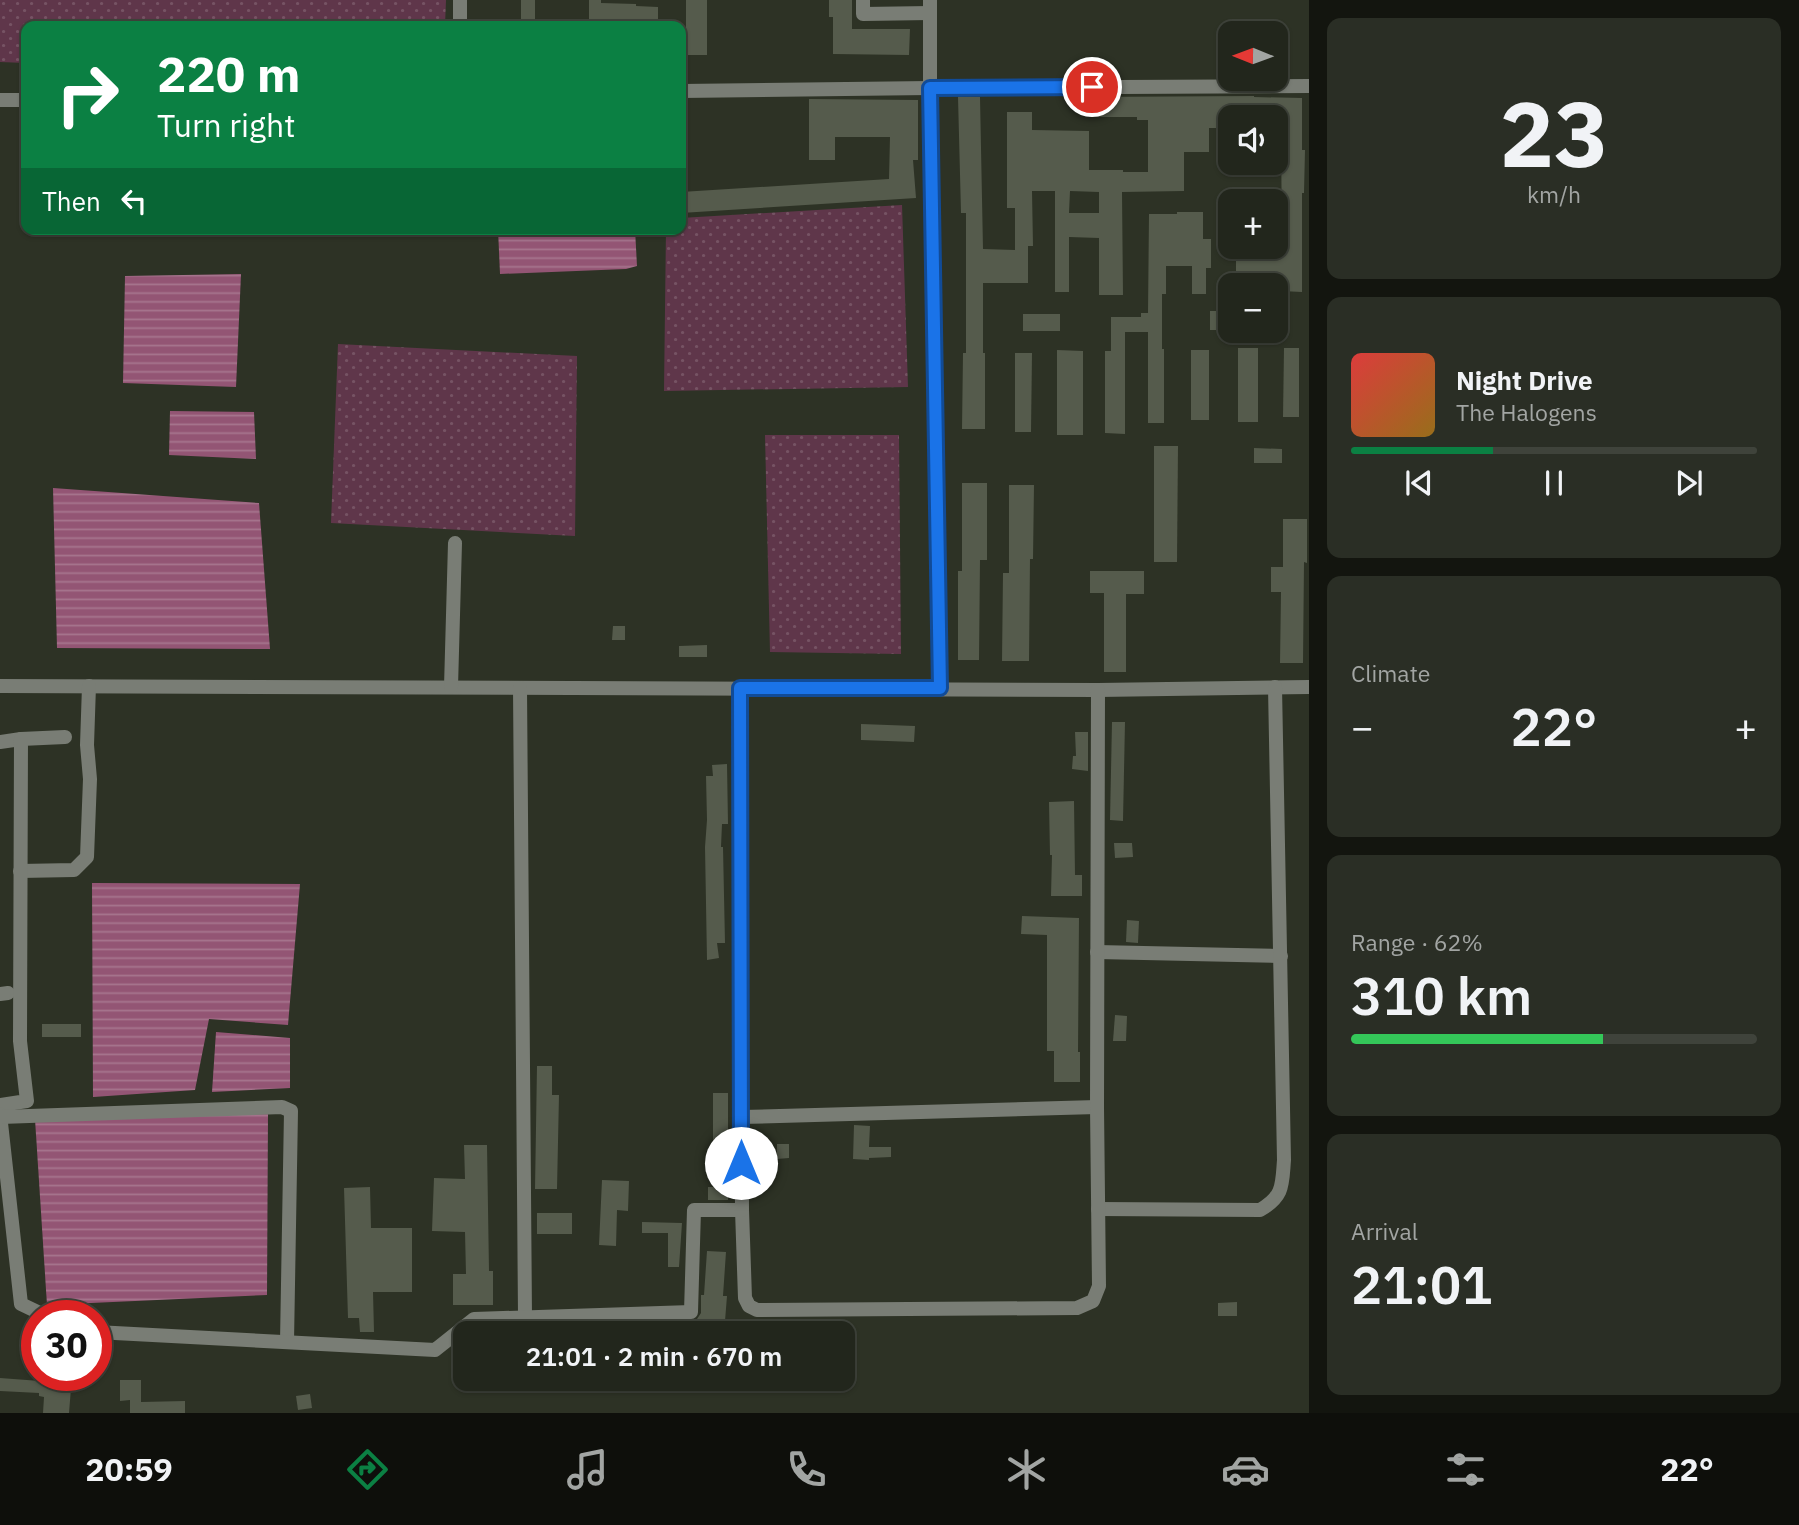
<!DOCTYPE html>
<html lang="en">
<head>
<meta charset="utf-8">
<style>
  :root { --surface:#22261c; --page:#2a2e25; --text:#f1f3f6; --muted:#a2a5a3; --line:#3f433b; --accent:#0b8043 }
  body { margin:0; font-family:"IBM Plex Sans",sans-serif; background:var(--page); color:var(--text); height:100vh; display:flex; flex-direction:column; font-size:26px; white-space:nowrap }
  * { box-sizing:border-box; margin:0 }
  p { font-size:23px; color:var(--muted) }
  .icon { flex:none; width:38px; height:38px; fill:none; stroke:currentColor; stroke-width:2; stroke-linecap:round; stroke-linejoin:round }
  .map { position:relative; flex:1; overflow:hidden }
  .panel { display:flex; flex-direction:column; gap:18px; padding:18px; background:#13150f; width:490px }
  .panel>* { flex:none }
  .guide { position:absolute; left:21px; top:21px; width:665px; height:214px; border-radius:14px; box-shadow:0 2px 5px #0004,0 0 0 2px var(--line); background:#0b8043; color:#fff; overflow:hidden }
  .needle { width:46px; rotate:271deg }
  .controls { position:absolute; left:1218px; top:21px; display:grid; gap:14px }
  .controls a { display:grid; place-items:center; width:70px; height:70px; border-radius:14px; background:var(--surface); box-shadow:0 2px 5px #0004,0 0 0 2px var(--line); font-size:35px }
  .speed { position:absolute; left:21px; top:1300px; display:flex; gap:14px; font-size:35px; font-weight:700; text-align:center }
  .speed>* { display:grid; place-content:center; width:91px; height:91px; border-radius:50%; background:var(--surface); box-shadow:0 2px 5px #0004,0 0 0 2px var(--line); line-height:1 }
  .speed .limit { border:10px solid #d22; background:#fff; color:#111 }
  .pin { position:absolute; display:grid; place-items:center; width:60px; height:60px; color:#fff; margin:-30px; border:4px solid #fff; border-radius:50%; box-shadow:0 2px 7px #0007 }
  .me { position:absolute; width:77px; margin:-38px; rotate:0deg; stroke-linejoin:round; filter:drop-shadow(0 0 5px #0008) }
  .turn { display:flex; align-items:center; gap:24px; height:147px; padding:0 21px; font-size:32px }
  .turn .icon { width:91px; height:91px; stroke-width:2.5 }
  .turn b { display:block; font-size:49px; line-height:60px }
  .then { display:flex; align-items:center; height:66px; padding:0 21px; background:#0003; gap:14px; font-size:26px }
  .big { font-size:52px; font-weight:600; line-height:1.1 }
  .panel .widget { flex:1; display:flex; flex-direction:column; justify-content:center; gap:10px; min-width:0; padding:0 24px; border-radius:14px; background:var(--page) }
  .panel .dial { align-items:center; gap:0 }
  .dial b { font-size:91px; line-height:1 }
  .song { display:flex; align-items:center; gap:21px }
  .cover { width:84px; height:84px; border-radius:10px; background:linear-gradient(135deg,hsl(0 70% 55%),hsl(40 70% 35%)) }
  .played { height:7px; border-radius:4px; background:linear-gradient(90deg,var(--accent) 35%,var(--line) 35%) }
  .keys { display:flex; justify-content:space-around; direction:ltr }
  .heat { display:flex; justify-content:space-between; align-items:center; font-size:38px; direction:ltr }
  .charge { height:10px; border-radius:5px; background:linear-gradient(90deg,#34c759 62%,var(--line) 0) }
  .trip { position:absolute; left:453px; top:1321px; width:402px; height:70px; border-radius:14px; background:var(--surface); box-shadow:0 2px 5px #0004,0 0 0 2px var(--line); font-weight:600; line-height:70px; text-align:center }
  .tabs { display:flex; height:112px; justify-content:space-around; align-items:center; background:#0e0f0b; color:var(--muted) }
  .tabs .icon { width:49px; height:49px }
  .tabs .selected { color:var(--accent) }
  .tabs b { font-size:32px; color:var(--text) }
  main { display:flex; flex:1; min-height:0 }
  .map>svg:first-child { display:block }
  .park { fill:url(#park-dots) }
  .water { fill:url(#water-rules) }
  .building { fill:#555b4c; fill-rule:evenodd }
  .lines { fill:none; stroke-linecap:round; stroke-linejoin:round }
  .minor { stroke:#797d75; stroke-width:14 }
  .route-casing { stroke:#114b97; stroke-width:18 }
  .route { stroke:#1a73e8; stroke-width:12 }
</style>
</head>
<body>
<main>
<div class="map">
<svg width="1309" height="1413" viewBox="0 0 1309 1413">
  <defs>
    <pattern id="park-dots" width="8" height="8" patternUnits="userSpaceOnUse" patternTransform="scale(1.75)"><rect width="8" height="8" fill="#5f364a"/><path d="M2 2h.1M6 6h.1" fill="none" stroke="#765364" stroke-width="1.8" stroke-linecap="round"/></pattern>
    <pattern id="water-rules" width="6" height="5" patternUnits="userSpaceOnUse" patternTransform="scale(1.75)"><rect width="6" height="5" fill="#935574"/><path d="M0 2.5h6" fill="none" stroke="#a7758e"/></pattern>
  </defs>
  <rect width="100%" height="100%" fill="#2d3225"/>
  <g class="park">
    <polygon points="0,0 446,0 445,26 26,26 26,63 0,62"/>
    <polygon points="902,205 908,387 664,391 666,229 681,229 681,218"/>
    <polygon points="338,344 577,356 575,536 331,523"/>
    <polygon points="765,435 899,435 901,654 770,652"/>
  </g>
  <g class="water">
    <polygon points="498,229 635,229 637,266 626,269 500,274"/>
    <polygon points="241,274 236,387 123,383 125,276"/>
    <polygon points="170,411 254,412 256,459 169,455"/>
    <polygon points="53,488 259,503 270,649 57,648"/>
    <polygon points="92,883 300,884 288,1025 209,1019 195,1090 93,1097"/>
    <polygon points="216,1032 290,1038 290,1088 212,1092"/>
    <polygon points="268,1113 267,1295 47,1305 35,1119"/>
  </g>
  <g class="building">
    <rect x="521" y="0" width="14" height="26"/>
    <polygon points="589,0 601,0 601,3 636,4 636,6 658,7 658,26 641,26 641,23 589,22"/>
    <rect x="686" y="0" width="21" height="55"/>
    <polygon points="829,0 852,0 852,29 910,29 909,55 833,54 833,17 829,17"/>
    <path d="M1254,96V97L1302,98V150H1305L1304,193H1302V292L1281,291V285H1236V247H1282L1281,132L1276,131V117H1230V128H1209V152H1184V191L1122,192L1123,295H1099V238L1069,237V292H1055V191H1032L1033,246H1028V283H983V353H985V429H962L963,353H966V213H961L958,97H980L983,249L1015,250V208H1007V112H1032V130L1089,131V170H1123V172H1148V120H1137V117H1089V97ZM1070,191L1099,192V213H1069Z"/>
    <polygon points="809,99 918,100 918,160 913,160 916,198 681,213 681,192 889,179 890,137 835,137 835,160 809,160"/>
    <polygon points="1177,212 1203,212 1203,239 1211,239 1211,268 1206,268 1206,294 1192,294 1192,266 1166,266 1166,294 1162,294 1162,349 1164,349 1164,423 1148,423 1148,332 1125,332 1125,434 1105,433 1105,351 1111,351 1111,317 1141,317 1141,313 1148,313 1149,214 1177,214"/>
    <rect x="1210" y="311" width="20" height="19"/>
    <rect x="1023" y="314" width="37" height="17"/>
    <rect x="1238" y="348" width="20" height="74"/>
    <polygon points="1284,348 1299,348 1299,417 1283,417"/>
    <polygon points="1057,350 1083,351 1083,435 1057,435"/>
    <rect x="1191" y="350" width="18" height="70"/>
    <polygon points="1015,353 1032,353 1031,432 1015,432"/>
    <polygon points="1154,446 1178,446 1177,562 1154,562"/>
    <polygon points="1254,448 1282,449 1282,463 1254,463"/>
    <polygon points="962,483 987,483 987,560 980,560 979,660 958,660 958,571 962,571"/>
    <polygon points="1009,485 1034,485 1033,559 1030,559 1029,661 1002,661 1003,573 1009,573"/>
    <polygon points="1283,519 1307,519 1307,563 1304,562 1303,663 1280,663 1281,592 1271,592 1271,567 1283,567"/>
    <polygon points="1090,571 1144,571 1144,594 1126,594 1126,672 1104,672 1104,593 1090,593"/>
    <polygon points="613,626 625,626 625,640 612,640"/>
    <polygon points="707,645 707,657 679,657 679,646"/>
    <polygon points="1112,722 1125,722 1123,821 1110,820"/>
    <polygon points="861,724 915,726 914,742 861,740"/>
    <polygon points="1075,732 1088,732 1088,771 1072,769 1073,756 1076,756"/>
    <polygon points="727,764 728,824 722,824 721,847 723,847 725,943 717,943 719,958 707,960 705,847 707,820 706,776 713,776 712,765"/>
    <polygon points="1074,801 1075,875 1082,875 1082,896 1051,896 1052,855 1050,855 1049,802"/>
    <polygon points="1114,843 1132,843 1133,857 1115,858"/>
    <polygon points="1022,916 1079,918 1078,1052 1080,1052 1080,1082 1054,1082 1054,1051 1047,1051 1047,935 1021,934"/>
    <polygon points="1127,920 1139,921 1138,943 1126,942"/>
    <polygon points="1115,1015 1127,1016 1126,1041 1113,1041"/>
    <rect x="42" y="1024" width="39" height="13"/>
    <polygon points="537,1066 552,1066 552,1095 559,1095 557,1189 535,1189"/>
    <polygon points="713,1093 728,1093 728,1200 708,1200 708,1187 713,1187"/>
    <polygon points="854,1125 870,1126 869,1147 891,1147 891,1157 869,1158 869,1160 853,1159"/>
    <polygon points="777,1144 789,1144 789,1158 777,1159"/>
    <polygon points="464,1145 487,1145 489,1271 493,1271 493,1305 453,1305 453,1274 466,1274 465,1232 432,1231 434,1178 465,1179"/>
    <polygon points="602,1180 629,1181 628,1211 617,1210 616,1246 599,1245"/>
    <polygon points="370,1187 371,1228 412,1228 412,1292 373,1292 374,1332 360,1332 359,1318 348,1318 344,1188"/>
    <rect x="537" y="1213" width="35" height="21"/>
    <polygon points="642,1222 682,1223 679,1267 668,1267 668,1233 642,1233"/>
    <polygon points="707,1251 726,1252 723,1296 727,1296 725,1321 697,1319 701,1313 701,1295 704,1295"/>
    <polygon points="1237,1302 1237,1316 1218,1316 1218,1303"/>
    <polygon points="40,1376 72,1376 69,1413 43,1413 44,1397 39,1396 39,1393 0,1391 0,1378 40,1381"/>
    <polygon points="120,1380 141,1380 141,1402 185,1401 185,1413 130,1413 130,1400 120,1401"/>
    <polygon points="310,1394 312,1408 298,1410 296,1396"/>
  </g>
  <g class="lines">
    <g class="minor">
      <polyline points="460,0 460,26"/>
      <polyline points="863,0 863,14 930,13"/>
      <polyline points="930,0 930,88 940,688"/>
      <polyline points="681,91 930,88 1309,86"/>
      <polyline points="0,100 26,100"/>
      <polyline points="0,686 1098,690 1309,687"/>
      <polyline points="451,687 455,543"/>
      <polyline points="520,688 525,1317"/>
      <polyline points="0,742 21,739"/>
      <polyline points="20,871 74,870 87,857 90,779 87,745 89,686"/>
      <polyline points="1097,952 1281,956"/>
      <polyline points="0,994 8,993"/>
      <polyline points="0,1105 27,1101 20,1041 21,739 65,737"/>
      <polyline points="0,1114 21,1304 46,1316"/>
      <polyline points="1,1117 282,1107 291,1111 287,1342"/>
      <polyline points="742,1117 1097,1107"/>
      <path d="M1098,1209L1260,1210C1284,1196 1282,1185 1284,1160L1275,687"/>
      <polyline points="742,1210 745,1298 749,1306 757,1310 1077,1308 1093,1301 1099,1286 1097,1107 1098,690"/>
      <polyline points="96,1332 435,1350 474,1319 691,1312 694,1210 742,1210 740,688"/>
    </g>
  </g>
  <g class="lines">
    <g class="route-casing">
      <polyline id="route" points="741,1163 740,688 940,688 930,88 1092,87"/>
    </g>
    <use href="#route" class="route"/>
  </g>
</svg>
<div class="controls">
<a><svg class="needle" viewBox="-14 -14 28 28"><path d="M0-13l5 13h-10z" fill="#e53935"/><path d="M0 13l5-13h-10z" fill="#a2a5a3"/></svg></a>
<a><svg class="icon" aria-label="sound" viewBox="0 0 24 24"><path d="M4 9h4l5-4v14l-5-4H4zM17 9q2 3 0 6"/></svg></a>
<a>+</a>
<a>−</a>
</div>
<div class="speed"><div class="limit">30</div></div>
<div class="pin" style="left:1092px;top:87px;background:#d93025"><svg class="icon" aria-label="arrive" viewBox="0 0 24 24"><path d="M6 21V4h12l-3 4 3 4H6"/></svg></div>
<svg class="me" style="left:741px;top:1163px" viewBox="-20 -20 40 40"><circle r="19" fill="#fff"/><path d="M0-13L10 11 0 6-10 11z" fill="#1a73e8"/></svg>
<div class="trip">21:01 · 2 min · 670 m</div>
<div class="guide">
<div class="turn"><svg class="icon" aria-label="right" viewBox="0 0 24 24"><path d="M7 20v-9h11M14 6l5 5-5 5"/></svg><div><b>220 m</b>Turn right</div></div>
<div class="then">Then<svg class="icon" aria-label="left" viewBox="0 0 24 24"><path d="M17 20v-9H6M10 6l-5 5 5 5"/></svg></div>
</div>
</div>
<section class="panel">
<div class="widget dial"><b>23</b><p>km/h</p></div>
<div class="widget">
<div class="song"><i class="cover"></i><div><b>Night Drive</b><p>The Halogens</p></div></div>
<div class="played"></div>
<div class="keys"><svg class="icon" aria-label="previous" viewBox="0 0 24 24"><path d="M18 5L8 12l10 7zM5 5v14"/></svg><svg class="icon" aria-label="pause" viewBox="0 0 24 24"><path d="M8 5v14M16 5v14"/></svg><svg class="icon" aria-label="next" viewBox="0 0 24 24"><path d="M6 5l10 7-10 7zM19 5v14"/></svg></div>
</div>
<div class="widget"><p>Climate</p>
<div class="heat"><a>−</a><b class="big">22°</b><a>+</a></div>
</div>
<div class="widget"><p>Range · 62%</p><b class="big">310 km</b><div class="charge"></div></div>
<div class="widget"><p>Arrival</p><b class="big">21:01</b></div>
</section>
</main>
<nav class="tabs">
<b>20:59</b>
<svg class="icon selected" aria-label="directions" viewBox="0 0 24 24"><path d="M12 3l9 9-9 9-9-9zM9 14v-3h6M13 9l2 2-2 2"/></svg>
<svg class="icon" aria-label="music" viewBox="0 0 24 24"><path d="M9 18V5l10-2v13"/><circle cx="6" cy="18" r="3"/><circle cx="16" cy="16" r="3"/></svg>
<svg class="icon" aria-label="phone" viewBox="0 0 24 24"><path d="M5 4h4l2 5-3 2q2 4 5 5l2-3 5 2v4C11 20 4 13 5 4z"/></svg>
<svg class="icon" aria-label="climate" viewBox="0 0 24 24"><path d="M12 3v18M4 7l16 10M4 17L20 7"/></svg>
<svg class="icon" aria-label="car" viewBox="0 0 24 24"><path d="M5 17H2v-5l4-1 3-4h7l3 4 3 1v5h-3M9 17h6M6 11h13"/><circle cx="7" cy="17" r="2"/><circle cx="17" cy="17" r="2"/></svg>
<svg class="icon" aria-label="filters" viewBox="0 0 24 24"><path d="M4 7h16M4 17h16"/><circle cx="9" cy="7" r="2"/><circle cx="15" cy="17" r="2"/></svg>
<b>22°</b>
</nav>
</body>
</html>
